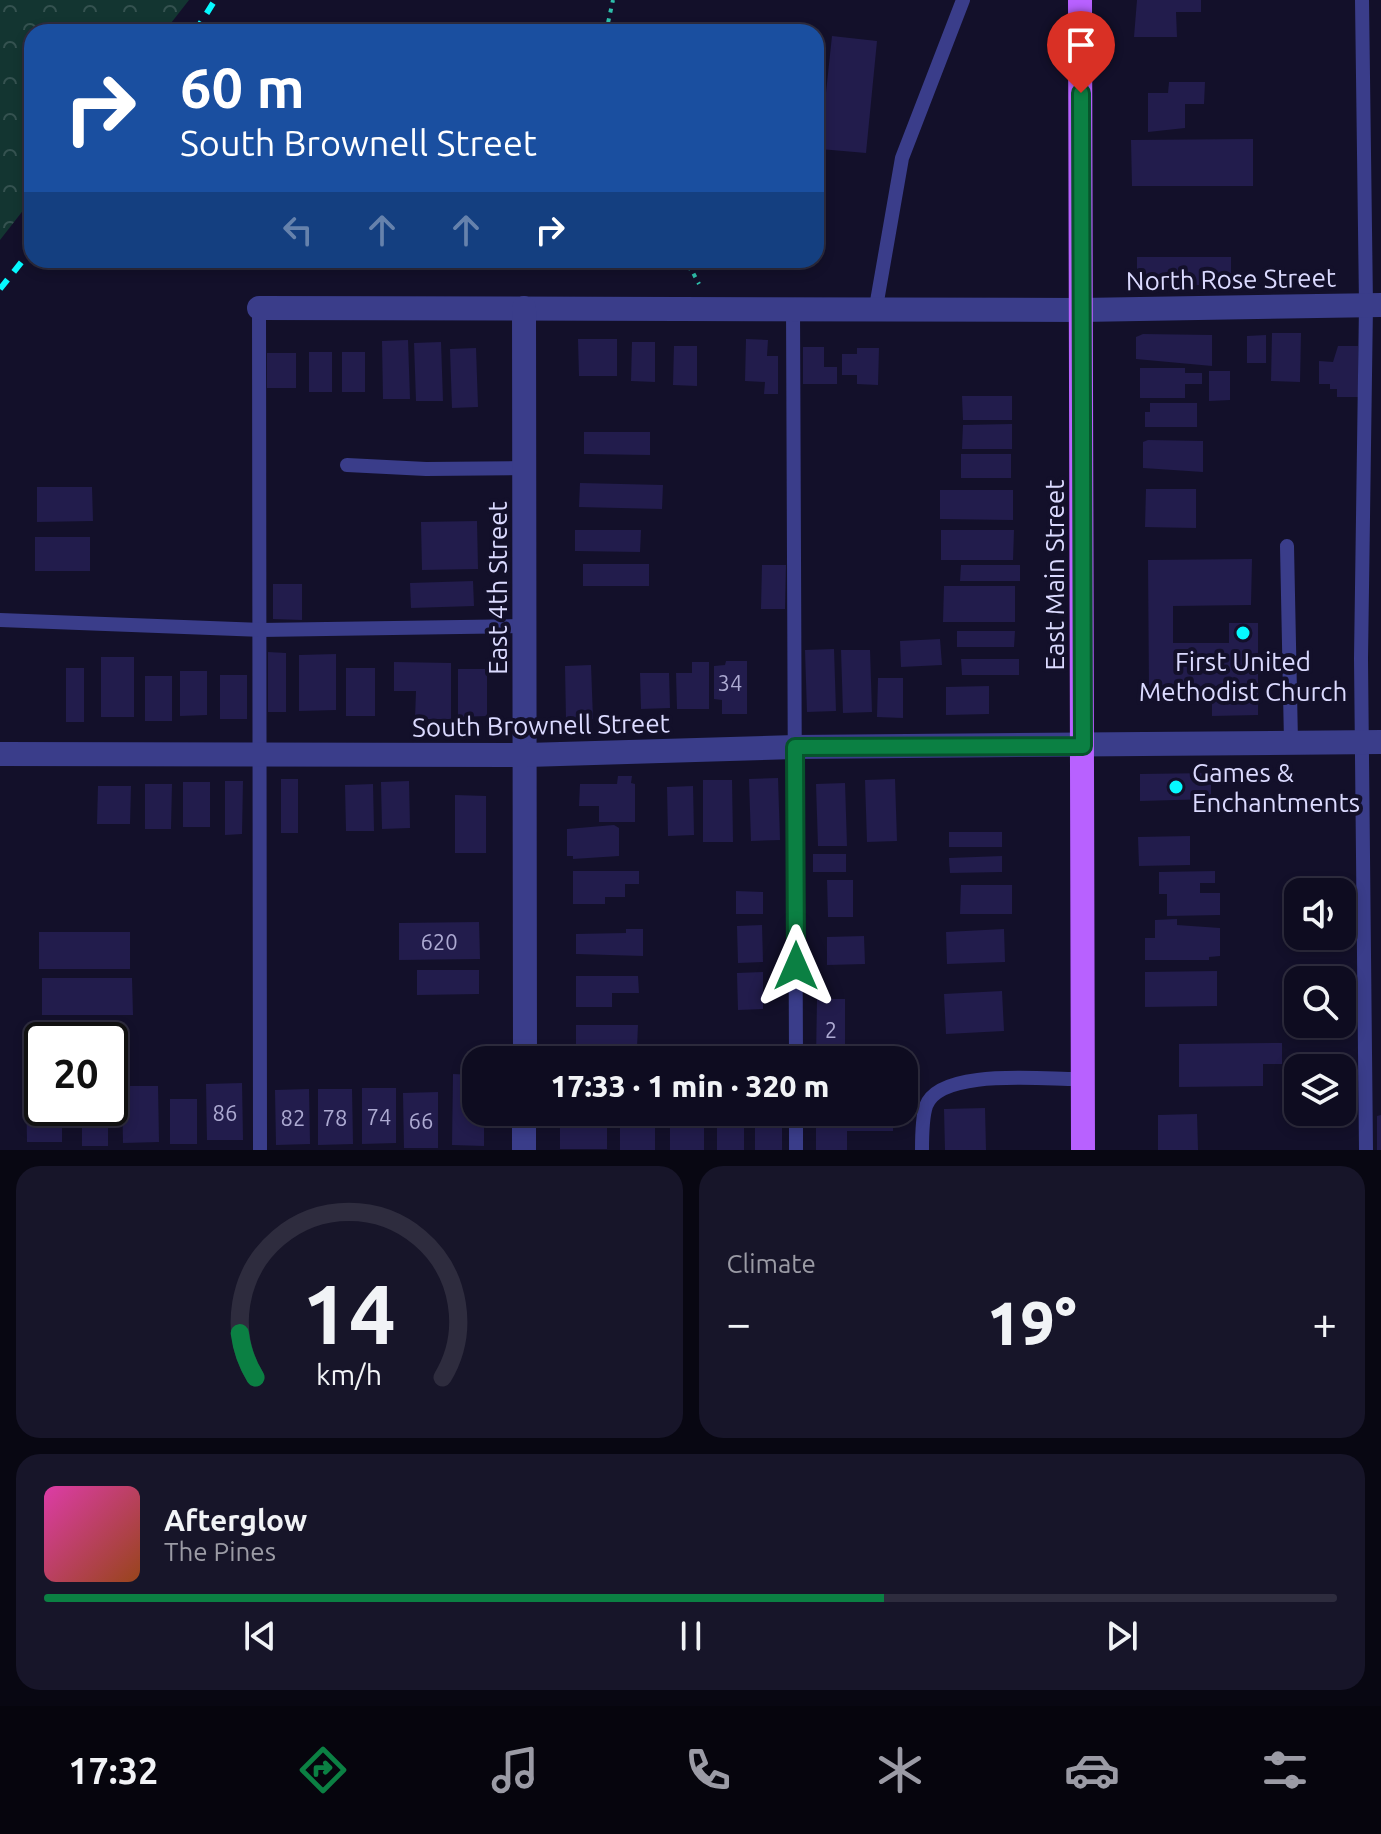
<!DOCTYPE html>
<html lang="en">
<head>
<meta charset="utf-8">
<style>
  :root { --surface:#0e0c20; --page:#171529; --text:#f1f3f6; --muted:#9b9ba5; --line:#2e2c3e; --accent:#0b8043 }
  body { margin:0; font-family:Ubuntu,sans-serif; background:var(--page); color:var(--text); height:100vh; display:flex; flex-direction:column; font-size:30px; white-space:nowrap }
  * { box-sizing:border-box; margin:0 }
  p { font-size:26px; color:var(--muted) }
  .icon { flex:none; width:44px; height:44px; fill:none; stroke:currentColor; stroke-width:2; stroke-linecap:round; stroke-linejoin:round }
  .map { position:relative; height:1150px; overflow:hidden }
  .side { display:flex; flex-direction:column; gap:16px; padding:16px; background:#080712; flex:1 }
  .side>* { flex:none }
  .top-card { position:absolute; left:24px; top:24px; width:800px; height:244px; border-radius:24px; box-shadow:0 4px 12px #0003,0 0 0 2px var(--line); background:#1a4fa0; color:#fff; overflow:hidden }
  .fabs { position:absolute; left:1284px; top:878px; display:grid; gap:16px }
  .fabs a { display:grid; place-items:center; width:72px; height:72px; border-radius:16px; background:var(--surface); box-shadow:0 4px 12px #0003,0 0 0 2px var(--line); font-size:40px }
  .speed { position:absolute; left:24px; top:1022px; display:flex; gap:16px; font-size:40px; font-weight:700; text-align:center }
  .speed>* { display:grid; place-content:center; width:104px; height:104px; border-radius:50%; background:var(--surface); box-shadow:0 4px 12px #0003,0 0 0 2px var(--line); line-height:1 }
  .speed .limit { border:4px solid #111; border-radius:12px; background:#fff; color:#111 }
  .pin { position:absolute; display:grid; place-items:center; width:68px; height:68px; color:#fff; margin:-82px -34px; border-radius:50% 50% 50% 0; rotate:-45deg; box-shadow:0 0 8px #0007 }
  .pin .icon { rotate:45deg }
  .me { position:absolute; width:88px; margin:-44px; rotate:0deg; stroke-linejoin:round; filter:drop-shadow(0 0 6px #0008) }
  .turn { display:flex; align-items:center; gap:28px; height:168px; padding:0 24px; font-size:36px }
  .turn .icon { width:104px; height:104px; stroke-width:2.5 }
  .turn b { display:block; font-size:56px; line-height:68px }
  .lanes { display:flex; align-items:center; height:76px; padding:0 24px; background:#0003; justify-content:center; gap:40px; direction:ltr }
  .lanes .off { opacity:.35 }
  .big { font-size:60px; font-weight:800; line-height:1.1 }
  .side .widget { flex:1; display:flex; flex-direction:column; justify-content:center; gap:12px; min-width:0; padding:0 28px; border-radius:24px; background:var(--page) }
  .side .dial { align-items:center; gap:0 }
  .dial svg { height:208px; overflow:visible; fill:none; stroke:var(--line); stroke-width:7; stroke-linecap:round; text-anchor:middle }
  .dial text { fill:var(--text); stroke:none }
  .song { display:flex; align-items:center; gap:24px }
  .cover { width:96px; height:96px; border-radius:12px; background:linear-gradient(135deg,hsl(320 70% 55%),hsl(20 70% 35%)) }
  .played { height:8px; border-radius:4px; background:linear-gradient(90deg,var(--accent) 65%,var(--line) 65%) }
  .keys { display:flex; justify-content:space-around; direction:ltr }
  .heat { display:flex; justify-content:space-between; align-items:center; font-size:44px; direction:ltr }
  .side .tiles { flex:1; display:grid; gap:16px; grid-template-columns:1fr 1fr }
  .widget:last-child { grid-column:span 2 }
  .trip { position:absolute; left:462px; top:1046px; width:456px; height:80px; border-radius:24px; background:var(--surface); box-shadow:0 4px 12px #0003,0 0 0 2px var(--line); font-weight:800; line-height:80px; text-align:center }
  .menu { display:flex; height:128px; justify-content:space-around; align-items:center; background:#06050d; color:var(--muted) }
  .menu .icon { width:56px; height:56px }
  .menu .current { color:var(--accent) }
  .menu b { font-size:36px; color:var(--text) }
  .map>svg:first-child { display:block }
  .forest { fill:url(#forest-crowns) }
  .building { fill:#221c4c }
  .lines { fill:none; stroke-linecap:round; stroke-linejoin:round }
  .path { stroke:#2ebfab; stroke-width:4; stroke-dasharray:4 6; stroke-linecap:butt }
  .lane { stroke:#3a3d8a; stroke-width:14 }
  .street { stroke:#3a3d8a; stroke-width:24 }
  .primary { stroke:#b861ff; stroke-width:24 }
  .rail { stroke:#06f9ff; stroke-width:6; stroke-dasharray:12 10; stroke-linecap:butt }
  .route-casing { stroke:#07532c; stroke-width:20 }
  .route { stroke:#0b8043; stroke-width:14 }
  .poi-dot { fill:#06f9ff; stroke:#13102a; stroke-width:3 }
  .labels { text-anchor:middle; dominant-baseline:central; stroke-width:8; stroke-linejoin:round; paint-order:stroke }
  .number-label { font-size:22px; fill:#adaad2 }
  .street-label { font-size:26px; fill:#dbdaff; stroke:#13102a }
  .poi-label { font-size:26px; fill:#dbdaff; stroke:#13102a }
</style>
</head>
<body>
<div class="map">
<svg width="1381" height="1150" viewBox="0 0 1381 1150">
  <defs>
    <pattern id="forest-crowns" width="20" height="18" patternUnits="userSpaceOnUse" patternTransform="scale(2)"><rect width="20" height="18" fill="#133531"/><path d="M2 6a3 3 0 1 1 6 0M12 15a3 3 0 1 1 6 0" fill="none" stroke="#355250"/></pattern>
  </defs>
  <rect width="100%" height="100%" fill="#13102a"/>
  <polygon class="forest" points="0,0 189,0 164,32 32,32 32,199 0,240"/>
  <g class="building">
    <polygon points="1137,0 1201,0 1201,12 1176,12 1177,37 1134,37"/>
    <polygon points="832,36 877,41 866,153 820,149"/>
    <polygon points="1169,82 1205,82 1204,104 1185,104 1185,128 1148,132 1148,93 1168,93"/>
    <polygon points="1253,139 1253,186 1132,186 1131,140"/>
    <rect x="1137" y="257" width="94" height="28"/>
    <polygon points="1272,333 1301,333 1300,382 1271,381"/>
    <polygon points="1143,334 1212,335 1212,366 1136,359 1136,337"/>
    <polygon points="1266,335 1266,363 1247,363 1247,336"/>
    <polygon points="578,339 617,339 617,376 579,376"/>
    <polygon points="746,339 768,340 767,356 778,356 778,394 764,394 765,382 745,381"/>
    <polygon points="408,340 410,399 383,399 382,341"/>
    <polygon points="441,342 443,401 416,401 414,343"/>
    <polygon points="632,342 655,342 655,382 631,381"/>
    <polygon points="674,346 697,346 697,386 673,385"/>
    <polygon points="1338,346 1358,346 1358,397 1337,397 1337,389 1330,389 1330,384 1319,384 1319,361 1333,362"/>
    <polygon points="803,347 824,347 824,367 837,367 837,384 803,384"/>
    <polygon points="476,348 478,407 452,408 450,349"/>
    <polygon points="857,348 879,348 878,385 857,384 857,375 842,375 842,354 857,354"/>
    <rect x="309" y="352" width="23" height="40"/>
    <rect x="342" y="352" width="23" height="40"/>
    <rect x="267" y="353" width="29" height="35"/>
    <polygon points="1140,368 1185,368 1185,373 1202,373 1202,384 1185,384 1185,398 1140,398"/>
    <polygon points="1209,371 1230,371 1230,400 1209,401"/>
    <polygon points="962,396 1012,396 1012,420 963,420"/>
    <polygon points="1150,403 1197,403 1197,427 1145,427 1145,412 1150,412"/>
    <polygon points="1012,424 1012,449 962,449 963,425"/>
    <polygon points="584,432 650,432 650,455 584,454"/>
    <polygon points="1148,440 1203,441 1203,472 1143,468 1143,442"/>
    <rect x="961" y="454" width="50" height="24"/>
    <polygon points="580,483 663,485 662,509 579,507"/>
    <polygon points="37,487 92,487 93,521 37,522"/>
    <polygon points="1146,489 1196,489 1196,528 1145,527"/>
    <polygon points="940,490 1013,490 1013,520 940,519"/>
    <polygon points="477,521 478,569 422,570 421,522"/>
    <polygon points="575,530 641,530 640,552 575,551"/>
    <polygon points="941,530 1014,530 1013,560 941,560"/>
    <rect x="35" y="537" width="55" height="34"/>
    <polygon points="1252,559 1251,605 1173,606 1173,643 1229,643 1229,623 1258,623 1258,715 1212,716 1212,692 1149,692 1148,560"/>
    <rect x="583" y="564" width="66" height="22"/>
    <polygon points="762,565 786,565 785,609 761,609"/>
    <polygon points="961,565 1020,565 1020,581 960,581"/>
    <polygon points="473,581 474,606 411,608 410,583"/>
    <polygon points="273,584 302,584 302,620 273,619"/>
    <polygon points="944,586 1015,586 1015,622 943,622"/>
    <polygon points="957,631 1015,631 1014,647 957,647"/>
    <polygon points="940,639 942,665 901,667 900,641"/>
    <polygon points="834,649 836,711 807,712 805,650"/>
    <polygon points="841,650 870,650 872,712 843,713"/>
    <polygon points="268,652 286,653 286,712 268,712"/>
    <polygon points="336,654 336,710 299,711 299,655"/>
    <rect x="101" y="657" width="33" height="60"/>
    <polygon points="961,659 1019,659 1019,675 962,675"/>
    <polygon points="726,661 747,661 747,714 722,714 722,700 714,699 714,666 725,665"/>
    <polygon points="394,662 451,663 451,719 415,719 416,691 394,691"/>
    <polygon points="692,662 709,662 709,709 677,709 676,673 692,673"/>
    <polygon points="591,665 593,719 566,720 565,666"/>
    <rect x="66" y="668" width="18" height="54"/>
    <rect x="346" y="668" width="29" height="48"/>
    <polygon points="458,669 487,669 487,716 458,717"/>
    <polygon points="180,671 207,671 207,715 180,716"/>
    <polygon points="640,673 669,673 670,708 641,709"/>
    <rect x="220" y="675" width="27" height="44"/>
    <rect x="145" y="676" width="27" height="45"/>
    <polygon points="878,678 903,678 903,718 877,717"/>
    <polygon points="989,686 989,714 946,715 946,687"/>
    <polygon points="1211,773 1211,799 1140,801 1140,774"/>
    <polygon points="618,776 632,776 631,783 635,784 635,822 599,822 599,806 579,806 580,784 617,784"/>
    <polygon points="778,778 780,840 751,841 749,779"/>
    <rect x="281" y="779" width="17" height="54"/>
    <polygon points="895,779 897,841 867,842 865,780"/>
    <polygon points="703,780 732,780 733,842 703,842"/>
    <polygon points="225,781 243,781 242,834 225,835"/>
    <polygon points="409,781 410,828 382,829 381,782"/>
    <rect x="183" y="782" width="27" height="45"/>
    <polygon points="845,783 847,846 818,846 816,784"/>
    <polygon points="145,784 172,784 171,829 145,829"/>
    <polygon points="373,784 374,831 346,831 345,785"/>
    <polygon points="98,786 131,786 130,824 97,824"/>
    <polygon points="693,786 694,835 668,836 667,787"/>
    <polygon points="455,795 486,796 486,853 455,853"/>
    <polygon points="614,825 619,828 619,856 573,859 573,856 567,856 567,829"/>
    <rect x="949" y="832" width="53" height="15"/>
    <polygon points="1190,836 1190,865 1139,866 1138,837"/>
    <rect x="813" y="854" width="33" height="18"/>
    <polygon points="1002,856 1002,872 950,873 949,858"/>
    <polygon points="573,871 639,871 639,884 625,884 625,897 605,897 605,904 573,904"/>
    <polygon points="1215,871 1215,883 1200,883 1200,893 1220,893 1220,915 1167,916 1167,894 1159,894 1159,872"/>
    <polygon points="827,880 853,880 853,917 828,917"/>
    <polygon points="961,885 1012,885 1012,914 960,914"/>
    <polygon points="736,891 763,892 763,914 736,914"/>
    <polygon points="1177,919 1177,925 1220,928 1220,956 1209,957 1209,960 1145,960 1145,938 1155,938 1155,920"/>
    <polygon points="479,922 480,959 399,960 399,923"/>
    <polygon points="762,925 763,962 738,963 737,926"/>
    <polygon points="626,929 643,929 643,956 576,954 576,934 626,933"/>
    <polygon points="1004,929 1005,962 947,964 946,932"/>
    <rect x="39" y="932" width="91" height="37"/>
    <polygon points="864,936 865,964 827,965 827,937"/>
    <polygon points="417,970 479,970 479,994 417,995"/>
    <polygon points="1217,971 1217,1006 1145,1007 1145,972"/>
    <polygon points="763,972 763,1009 738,1010 737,973"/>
    <polygon points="576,976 638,976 639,993 612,993 612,1007 576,1007"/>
    <polygon points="42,978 132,978 133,1015 42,1015"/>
    <polygon points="1002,991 1004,1031 946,1034 944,994"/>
    <polygon points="817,999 845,999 845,1060 816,1060"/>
    <polygon points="576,1025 638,1025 637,1048 576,1047"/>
    <polygon points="1282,1043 1282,1064 1263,1064 1263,1086 1179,1087 1179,1044"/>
    <polygon points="453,1074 476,1075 476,1112 484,1112 484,1146 452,1145"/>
    <polygon points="242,1083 243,1140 207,1140 206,1084"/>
    <polygon points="42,1085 42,1108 62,1108 62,1142 27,1142 26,1086"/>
    <polygon points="122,1086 158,1086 159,1142 123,1143"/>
    <polygon points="362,1088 396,1088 396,1143 362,1144"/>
    <polygon points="309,1089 310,1144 276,1145 275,1090"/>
    <polygon points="318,1089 352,1089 353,1144 318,1145"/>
    <polygon points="438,1092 438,1148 404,1148 403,1093"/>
    <rect x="170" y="1099" width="27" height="45"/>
    <rect x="82" y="1108" width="26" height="38"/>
    <polygon points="985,1108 986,1150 945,1150 944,1109"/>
    <rect x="560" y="1112" width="47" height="37"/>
    <rect x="620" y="1112" width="35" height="38"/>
    <rect x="670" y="1112" width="34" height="38"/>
    <rect x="717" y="1112" width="27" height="38"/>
    <rect x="755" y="1112" width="27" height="38"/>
    <polygon points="816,1112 893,1112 893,1131 847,1131 847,1150 816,1150"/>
    <polygon points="1197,1114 1198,1150 1158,1150 1158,1115"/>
    <polygon points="1381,1115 1381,1150 1377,1150 1377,1116"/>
  </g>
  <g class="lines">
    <g class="path">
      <polyline points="606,32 613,0"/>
      <polyline points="668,260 691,269 699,284"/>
    </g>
    <g class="lane">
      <polyline points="1362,0 1366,305 1361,659 1366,1150"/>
      <polyline points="793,307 796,1060"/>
      <polyline points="876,307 902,158 963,0"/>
      <polyline points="259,308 260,1150"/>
      <polyline points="347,465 426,469 524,468"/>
      <polyline points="1287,546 1291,742"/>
      <polyline points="0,620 260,630 526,626"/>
      <polyline points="796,1112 796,1150"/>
      <path d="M922,1150C922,1137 922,1118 926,1106C940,1067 1047,1080 1081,1079"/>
    </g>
    <g class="street">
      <polyline points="259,308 1081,310 1381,305"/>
      <polyline points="524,308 525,1060"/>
      <polyline points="0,754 527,755 795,747 1381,742"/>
      <polyline points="524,1150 524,1112"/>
    </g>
    <polyline class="primary" points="1080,0 1083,1150"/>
    <g class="rail">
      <polyline points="195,32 215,0"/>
      <polyline points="0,289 32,249"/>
    </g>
  </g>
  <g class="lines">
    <g class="route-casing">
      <polyline id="route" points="796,966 795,747 1083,746 1081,93"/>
    </g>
    <use href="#route" class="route"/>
  </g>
  <g class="poi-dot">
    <circle cx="1243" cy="633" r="8"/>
    <circle cx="1176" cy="787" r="8"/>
  </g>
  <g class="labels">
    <g class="number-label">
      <text x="730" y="682">34</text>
      <text x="439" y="941">620</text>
      <text x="831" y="1029">2</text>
      <text x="225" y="1112">86</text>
      <text x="379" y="1116">74</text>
      <text x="293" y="1117">82</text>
      <text x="335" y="1117">78</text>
      <text x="421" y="1120">66</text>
    </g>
    <g class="street-label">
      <text transform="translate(1231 279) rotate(-1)">North Rose Street</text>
      <text transform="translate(1054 575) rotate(-90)">East Main Street</text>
      <text transform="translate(497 588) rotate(-90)">East 4th Street</text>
      <text transform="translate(541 725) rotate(-1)">South Brownell Street</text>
    </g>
    <g class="poi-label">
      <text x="1243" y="661">First United<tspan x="1243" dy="30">Methodist Church</tspan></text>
      <text x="1192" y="772" text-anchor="start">Games &amp;<tspan x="1192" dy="30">Enchantments</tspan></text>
    </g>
  </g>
</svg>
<div class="fabs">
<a><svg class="icon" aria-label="sound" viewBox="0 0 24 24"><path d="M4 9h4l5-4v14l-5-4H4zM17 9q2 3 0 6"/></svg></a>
<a><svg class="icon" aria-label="search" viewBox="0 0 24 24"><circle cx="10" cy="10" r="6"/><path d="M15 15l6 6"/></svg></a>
<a><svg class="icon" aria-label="layers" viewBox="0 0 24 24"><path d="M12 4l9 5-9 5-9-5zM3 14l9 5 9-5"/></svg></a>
</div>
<div class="speed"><div class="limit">20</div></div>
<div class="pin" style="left:1081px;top:93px;background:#d93025"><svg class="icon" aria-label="arrive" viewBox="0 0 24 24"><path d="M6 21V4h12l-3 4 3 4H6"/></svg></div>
<svg class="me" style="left:796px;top:966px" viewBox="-20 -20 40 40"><path d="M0-17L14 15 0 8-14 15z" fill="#0b8043" stroke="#fff" stroke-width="4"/></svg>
<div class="trip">17:33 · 1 min · 320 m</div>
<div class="top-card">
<div class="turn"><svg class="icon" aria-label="right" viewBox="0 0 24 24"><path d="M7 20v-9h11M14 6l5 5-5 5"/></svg><div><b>60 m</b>South Brownell Street</div></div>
<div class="lanes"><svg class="icon off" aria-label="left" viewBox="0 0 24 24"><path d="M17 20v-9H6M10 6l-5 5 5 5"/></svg><svg class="icon off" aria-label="ahead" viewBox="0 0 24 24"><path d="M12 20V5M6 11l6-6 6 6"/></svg><svg class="icon off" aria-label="ahead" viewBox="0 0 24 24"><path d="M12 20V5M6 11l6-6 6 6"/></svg><svg class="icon" aria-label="right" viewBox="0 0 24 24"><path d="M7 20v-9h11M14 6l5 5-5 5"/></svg></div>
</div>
</div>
<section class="side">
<div class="tiles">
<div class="widget dial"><svg viewBox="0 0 100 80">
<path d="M14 69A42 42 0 1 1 86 69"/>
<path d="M14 69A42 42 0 0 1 8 52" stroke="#0b8043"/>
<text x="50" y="56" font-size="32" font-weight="700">14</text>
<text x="50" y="72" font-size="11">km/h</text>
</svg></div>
<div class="widget"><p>Climate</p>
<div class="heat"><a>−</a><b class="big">19°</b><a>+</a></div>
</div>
<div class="widget">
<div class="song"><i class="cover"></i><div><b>Afterglow</b><p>The Pines</p></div></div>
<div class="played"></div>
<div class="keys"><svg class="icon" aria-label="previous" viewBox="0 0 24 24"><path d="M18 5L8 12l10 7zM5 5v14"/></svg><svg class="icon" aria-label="pause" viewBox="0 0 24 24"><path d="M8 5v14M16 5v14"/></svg><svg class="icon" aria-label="next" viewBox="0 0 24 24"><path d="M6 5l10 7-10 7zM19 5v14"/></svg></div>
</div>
</div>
</section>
<nav class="menu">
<b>17:32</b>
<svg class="icon current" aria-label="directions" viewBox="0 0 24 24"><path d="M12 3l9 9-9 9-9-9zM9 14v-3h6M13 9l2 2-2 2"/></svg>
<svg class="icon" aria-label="music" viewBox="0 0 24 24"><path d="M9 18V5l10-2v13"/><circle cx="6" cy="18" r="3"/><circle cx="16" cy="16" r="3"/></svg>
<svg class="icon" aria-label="phone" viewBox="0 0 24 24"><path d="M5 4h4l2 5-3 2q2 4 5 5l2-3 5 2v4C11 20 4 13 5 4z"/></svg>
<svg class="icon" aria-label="climate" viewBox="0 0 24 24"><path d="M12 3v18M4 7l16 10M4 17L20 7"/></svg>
<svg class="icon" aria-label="car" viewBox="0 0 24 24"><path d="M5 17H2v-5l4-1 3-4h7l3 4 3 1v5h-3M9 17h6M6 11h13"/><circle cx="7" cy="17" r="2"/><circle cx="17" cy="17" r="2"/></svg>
<svg class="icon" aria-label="filters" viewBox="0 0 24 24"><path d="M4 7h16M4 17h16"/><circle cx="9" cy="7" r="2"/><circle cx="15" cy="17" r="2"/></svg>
</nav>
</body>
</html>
